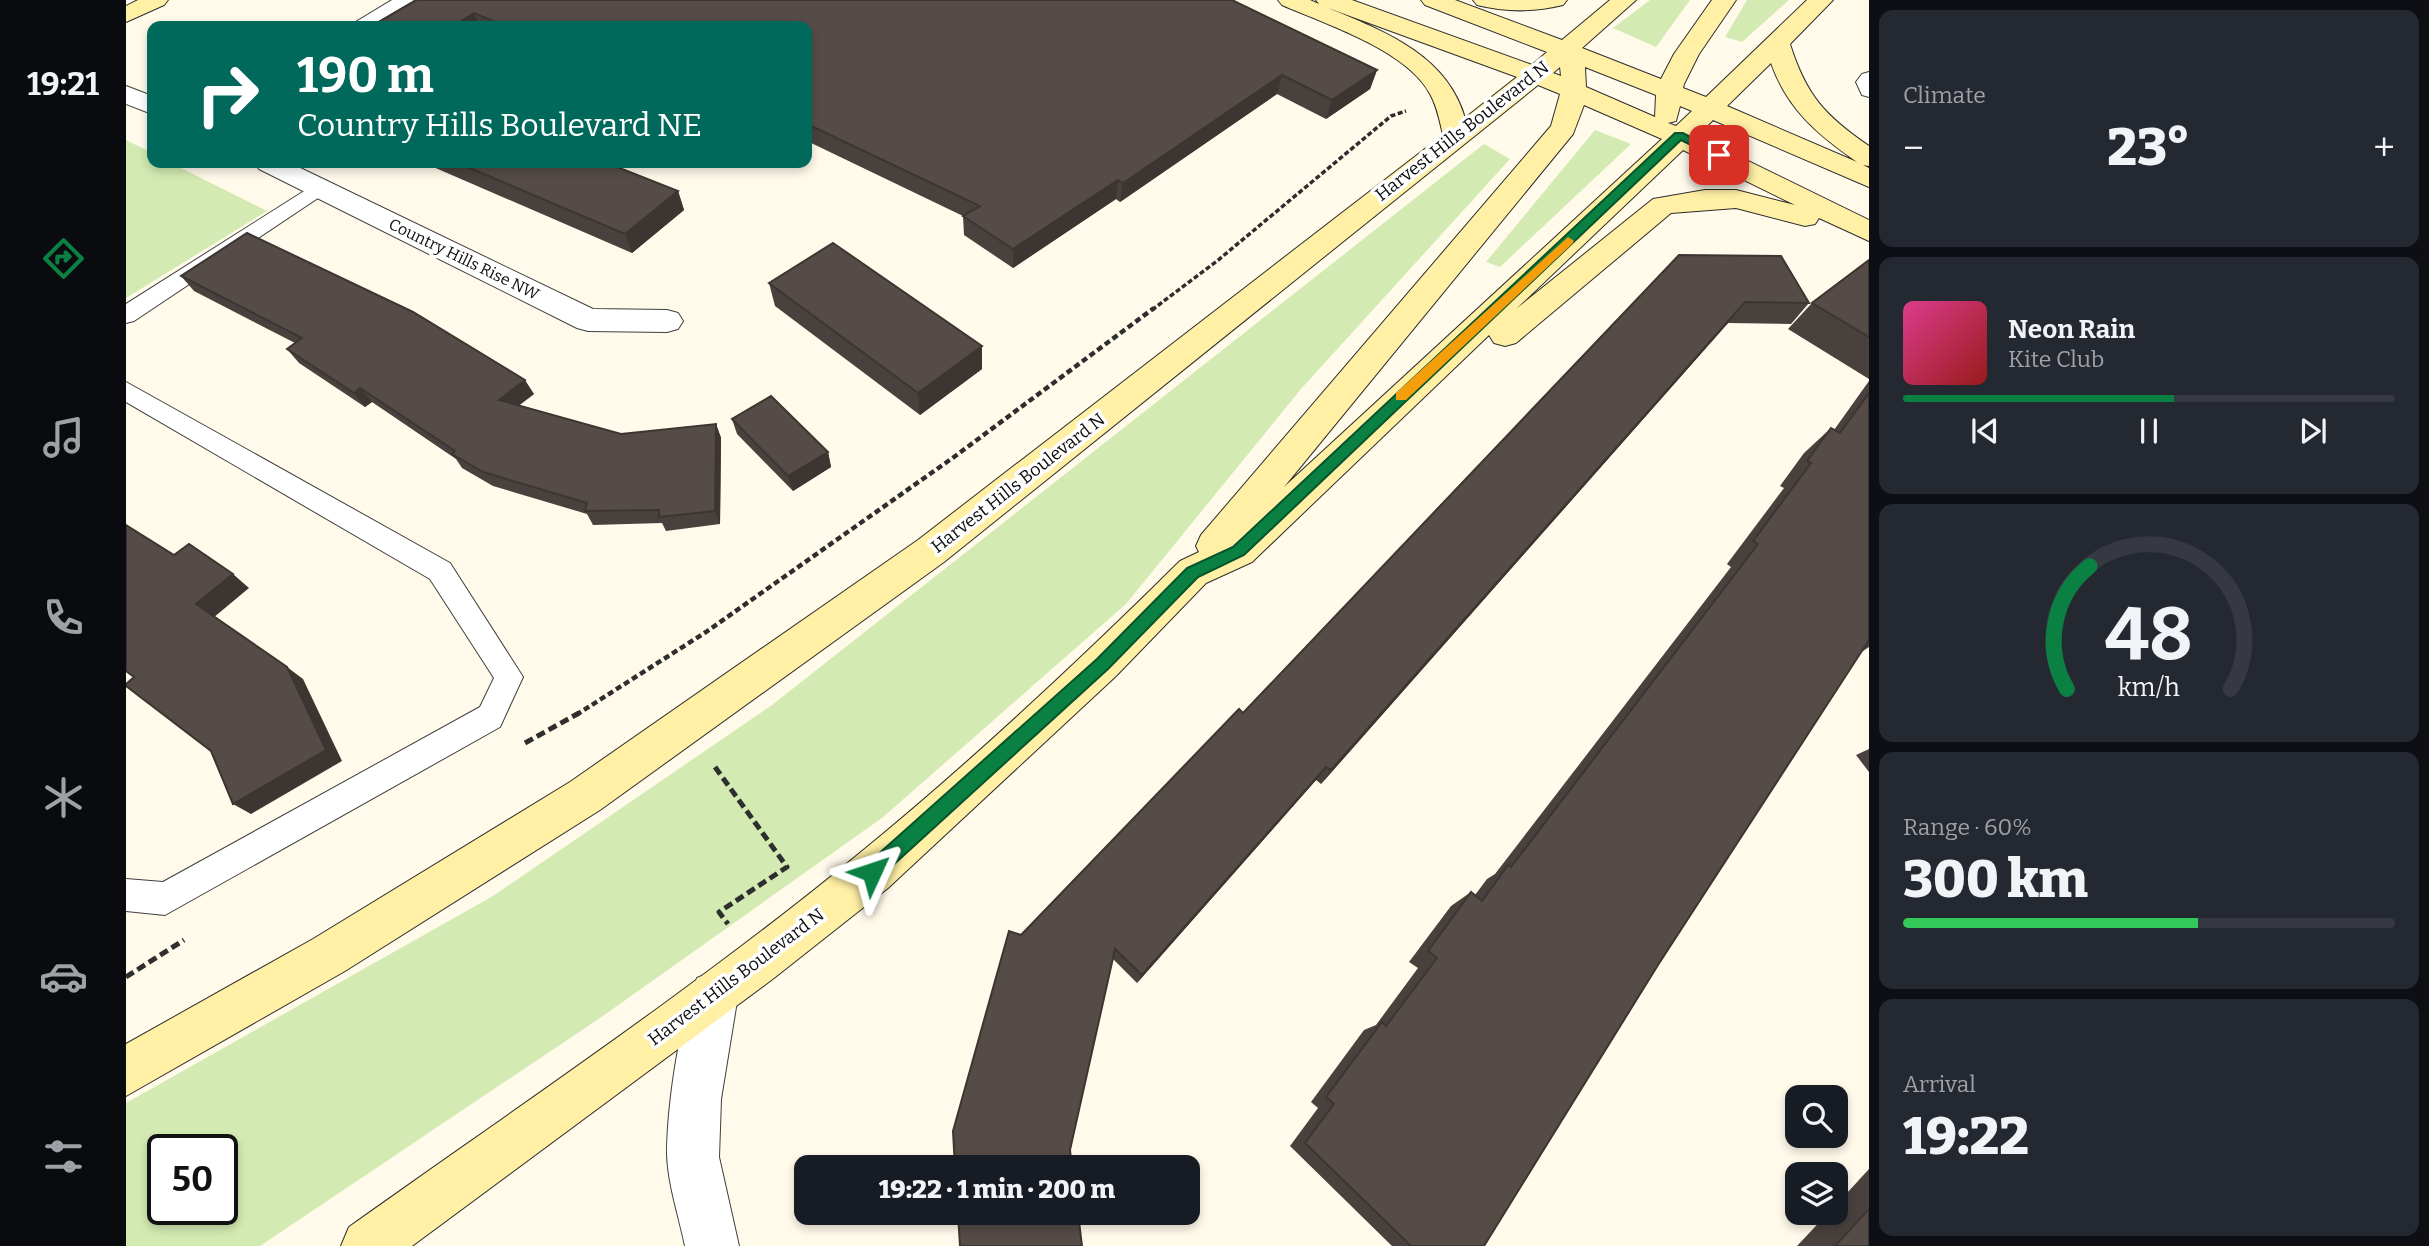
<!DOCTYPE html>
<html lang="en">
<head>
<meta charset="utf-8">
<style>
  :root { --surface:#171b24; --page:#242831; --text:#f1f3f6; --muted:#9ea1a6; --line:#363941; --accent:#0b8043 }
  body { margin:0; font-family:Bitter,serif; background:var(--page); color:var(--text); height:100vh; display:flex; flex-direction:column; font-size:26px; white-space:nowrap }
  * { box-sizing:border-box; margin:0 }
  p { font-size:23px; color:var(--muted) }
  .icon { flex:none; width:38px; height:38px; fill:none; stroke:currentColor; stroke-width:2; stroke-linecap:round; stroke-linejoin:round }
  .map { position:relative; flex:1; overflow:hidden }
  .side { display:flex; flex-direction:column; gap:10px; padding:10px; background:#0d0f14; width:560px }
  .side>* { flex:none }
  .guide { position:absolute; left:21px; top:21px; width:665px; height:147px; border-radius:14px; box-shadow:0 4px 10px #0003; background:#00695c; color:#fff; overflow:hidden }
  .buttons { position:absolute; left:1659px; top:1085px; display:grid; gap:14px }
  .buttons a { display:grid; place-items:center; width:63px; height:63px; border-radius:14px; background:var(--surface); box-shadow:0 4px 10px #0003; font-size:35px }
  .speed { position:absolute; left:21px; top:1134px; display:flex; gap:14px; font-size:35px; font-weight:700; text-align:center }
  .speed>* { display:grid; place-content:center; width:91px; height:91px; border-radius:50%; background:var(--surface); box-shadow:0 4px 10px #0003; line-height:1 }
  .speed .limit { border:4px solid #111; border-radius:10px; background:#fff; color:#111 }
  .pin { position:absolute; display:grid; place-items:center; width:60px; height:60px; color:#fff; margin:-30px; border-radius:14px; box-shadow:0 4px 10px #0006 }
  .me { position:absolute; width:77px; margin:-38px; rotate:48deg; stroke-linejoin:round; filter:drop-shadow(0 0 5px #0008) }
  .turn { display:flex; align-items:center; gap:24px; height:147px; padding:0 35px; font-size:32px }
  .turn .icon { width:91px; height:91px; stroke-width:2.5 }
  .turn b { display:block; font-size:49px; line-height:60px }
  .big { font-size:52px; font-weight:800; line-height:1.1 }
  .side .card { flex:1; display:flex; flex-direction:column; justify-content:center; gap:10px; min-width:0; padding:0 24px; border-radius:14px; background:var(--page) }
  .side .dial { align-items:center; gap:0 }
  .dial svg { height:182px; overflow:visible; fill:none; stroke:var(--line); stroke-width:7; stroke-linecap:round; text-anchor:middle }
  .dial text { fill:var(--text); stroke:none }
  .song { display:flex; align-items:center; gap:21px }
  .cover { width:84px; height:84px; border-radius:10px; background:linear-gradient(135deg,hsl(330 70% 55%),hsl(0 70% 35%)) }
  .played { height:7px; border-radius:4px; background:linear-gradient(90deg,var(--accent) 55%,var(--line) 55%) }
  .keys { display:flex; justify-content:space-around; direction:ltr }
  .heat { display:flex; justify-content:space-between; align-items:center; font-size:38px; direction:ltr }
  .charge { height:10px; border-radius:5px; background:linear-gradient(90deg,#34c759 60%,var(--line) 0) }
  .trip { position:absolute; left:668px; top:1155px; width:406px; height:70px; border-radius:14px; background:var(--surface); box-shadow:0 4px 10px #0003; font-weight:800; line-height:70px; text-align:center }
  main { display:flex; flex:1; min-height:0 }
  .dock { display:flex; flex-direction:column; width:126px; justify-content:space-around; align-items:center; background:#090b0e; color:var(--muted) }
  .dock .icon { width:49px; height:49px }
  .dock .active { color:var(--accent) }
  .dock b { font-size:32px; color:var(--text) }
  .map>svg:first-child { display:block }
  .green { fill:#d3ebb2; fill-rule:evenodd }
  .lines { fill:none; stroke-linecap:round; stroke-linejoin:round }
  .lane-casing { stroke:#3f3f3f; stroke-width:2 }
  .street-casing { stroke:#3f3f3f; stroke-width:2 }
  .secondary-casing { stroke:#2e2e2e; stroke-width:2 }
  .path-far2 { stroke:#2e2e2e; stroke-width:3.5; stroke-dasharray:5 2.5; stroke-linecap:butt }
  .path-far1 { stroke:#2e2e2e; stroke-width:4.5; stroke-dasharray:6 3.5; stroke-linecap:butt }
  .path { stroke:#2e2e2e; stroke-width:5; stroke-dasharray:9 4.5; stroke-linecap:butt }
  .lane { fill:#fff; fill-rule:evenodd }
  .street { fill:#fff; fill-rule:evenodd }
  .secondary { fill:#fff0a5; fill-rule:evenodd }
  .wall { fill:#49413d }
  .shaded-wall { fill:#3c3532 }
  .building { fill:#554c47; stroke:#3c3532; stroke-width:2 }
  .route { fill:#0b8043; stroke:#07532c; stroke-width:2 }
  .slow { fill:#f59e0b }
  .labels { text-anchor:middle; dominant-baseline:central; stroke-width:7; stroke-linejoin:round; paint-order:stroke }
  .far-street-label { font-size:16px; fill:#0c0c0c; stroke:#fff }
  .street-label { font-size:18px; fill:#0c0c0c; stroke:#fff }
</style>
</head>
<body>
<main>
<nav class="dock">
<b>19:21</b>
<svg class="icon active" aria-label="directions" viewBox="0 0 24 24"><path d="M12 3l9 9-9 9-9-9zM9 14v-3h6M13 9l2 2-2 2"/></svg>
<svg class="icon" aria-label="music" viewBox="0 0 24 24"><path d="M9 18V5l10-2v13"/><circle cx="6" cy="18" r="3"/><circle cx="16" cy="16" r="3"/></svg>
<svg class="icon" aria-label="phone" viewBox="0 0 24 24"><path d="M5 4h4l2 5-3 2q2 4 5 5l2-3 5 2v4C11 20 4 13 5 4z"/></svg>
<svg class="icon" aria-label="climate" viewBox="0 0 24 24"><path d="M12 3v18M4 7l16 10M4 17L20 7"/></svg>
<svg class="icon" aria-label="car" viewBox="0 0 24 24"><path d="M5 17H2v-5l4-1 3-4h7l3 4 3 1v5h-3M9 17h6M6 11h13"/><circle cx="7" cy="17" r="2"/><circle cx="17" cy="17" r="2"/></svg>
<svg class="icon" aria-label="filters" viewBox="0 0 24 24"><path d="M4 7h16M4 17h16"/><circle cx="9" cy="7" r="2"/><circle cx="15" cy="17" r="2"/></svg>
</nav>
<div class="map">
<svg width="1743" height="1246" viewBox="0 0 1743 1246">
  <rect width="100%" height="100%" fill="#fffaea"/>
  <g class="green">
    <polygon points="1524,0 1564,0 1530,47 1487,28"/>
    <polygon points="1621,0 1663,0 1616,42 1599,37"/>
    <polygon points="1469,130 1505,144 1374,267 1360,262"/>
    <polygon points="0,140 26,153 26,163 45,163 141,211 0,298"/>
    <path d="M1358,144L1384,159L1175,389L1000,604L756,818L474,1018L134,1246H0V1103L367,896L646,705ZM37,1150H96V1209H37Z"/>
  </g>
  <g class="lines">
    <g class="lane-casing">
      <g id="lane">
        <polygon points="266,0 288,0 244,26 223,26"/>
        <polygon points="1743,72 1743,97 1736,95 1730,82 1736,74"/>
        <polygon points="194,181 204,187 201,192 8,321 0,323 0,304"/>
        <polygon points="0,382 324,563 397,677 374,727 39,915 0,911 0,879 37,882 354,707 368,678 304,579 0,402"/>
      </g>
    </g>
    <g class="street-casing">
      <g id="street">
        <polygon points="0,86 26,96 26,114 0,104"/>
        <polygon points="129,163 164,163 467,309 541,310 552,313 557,321 552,329 541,332 462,331 451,328 133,169"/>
        <path d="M588,971L605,978L612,995L595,1099L593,1157L613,1246H559C553,1217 542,1184 541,1155C541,1107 553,1023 571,978Z"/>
      </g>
    </g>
    <g class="secondary-casing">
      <g id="secondary">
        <polygon points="12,0 42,0 38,5 0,22 0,6"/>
        <path d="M1152,0H1184L1193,4L1190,0H1226L1406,65L1421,52L1299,5L1295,0H1329L1436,40L1484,0H1510L1456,48L1535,79L1548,54L1586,0H1610L1573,54L1558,84L1557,88L1580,97L1681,0H1707L1664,44C1680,95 1699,116 1743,146V166L1737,165L1743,168V187L1587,120L1571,136L1743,220V241L1693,218L1689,224L1679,226L1610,208L1545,213L1390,343L1379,346L1368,343L1363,335L1126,562L1080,583L990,676L762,888L648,978L286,1246H215L223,1227C393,1106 568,989 729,857C842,765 950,664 1054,561L1073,552L1070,546L1075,535L1425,126L1434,94L1412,85L818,562L474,810L219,971L0,1096V1044L187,939L444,782L792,540L1317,135C1314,122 1311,106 1304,94C1281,50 1199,24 1156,5ZM1202,8L1391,77L1339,118C1321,55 1258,31 1202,8ZM1645,63C1661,109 1692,135 1731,162L1601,106ZM1434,67L1435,76L1427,73ZM1459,67L1530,95L1529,117L1460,87ZM1458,105L1536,139L1158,487L1447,134ZM1554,106L1566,111L1550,126L1542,123L1550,121ZM1557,150L1669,205L1610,190H1579L1527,199L1390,309Z"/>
        <path d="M1347,0H1441L1437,5C1409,12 1379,12 1351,5Z"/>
      </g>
    </g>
    <polyline class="path-far2" points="1026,310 1091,261 1265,116 1280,111"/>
    <polyline class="path-far1" points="450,715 580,632 828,457 1028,308"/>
    <g class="path">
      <polyline points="399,743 453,713"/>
      <polyline points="589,767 661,867 593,912 602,924"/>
      <polyline points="0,977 58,940"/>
    </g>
    <use href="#lane" class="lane"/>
    <use href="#street" class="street"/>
    <use href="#secondary" class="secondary"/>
  </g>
  <g class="wall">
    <polygon points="291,0 1106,0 1251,70 1244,89 1200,119 1151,94 994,202 990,199 887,268 838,235 837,216 681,141 681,26 246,26"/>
    <polygon points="298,163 481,163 552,191 558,210 506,253"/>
    <polygon points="1553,255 1683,303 1665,324 1602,323 1195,784 1190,780 1011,983 987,959 895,935 1117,713"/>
    <polygon points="1743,260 1743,379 1662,329 1686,303"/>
    <polygon points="55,276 408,394 393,405 495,434 590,424 595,438 594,524 540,531 536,523 467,525 461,514 367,486 336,468 330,459 246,402 239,407 173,363 161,349 169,343 68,291"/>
    <polygon points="643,283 856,346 856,369 794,415 649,306"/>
    <polygon points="1743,381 1743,647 1734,653 1532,965 1358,1246 1266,1246 1164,1146 1192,1108 1185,1102 1238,1030 1250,1025 1292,968 1283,962 1325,906 1345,892 1349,895 1361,879 1369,874 1605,567 1601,564 1658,488 1654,486 1678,453 1705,428 1708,430"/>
    <polygon points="606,419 702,452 705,467 667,491 611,434"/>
    <polygon points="1743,749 1743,772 1730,755"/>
    <polygon points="1743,1169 1743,1246 1671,1246 1702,1213 1710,1213 1710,1205"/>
  </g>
  <g class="shaded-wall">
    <polygon points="348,13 354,26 327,26"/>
    <polygon points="1251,70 1244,89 1200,119 1206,100"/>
    <polygon points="1156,75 1151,94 994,202 997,183"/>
    <polygon points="992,180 990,199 887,268 887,249"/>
    <polygon points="552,191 558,210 506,253 499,234"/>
    <polygon points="1619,302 1602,323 1195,784 1205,770"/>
    <polygon points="856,346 856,369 794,415 792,393"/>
    <polygon points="399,380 408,394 382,414 373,400"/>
    <polygon points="234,388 246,402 239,407 228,393"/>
    <polygon points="590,424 595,438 594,524 589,511"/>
    <polygon points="702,452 705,467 667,491 662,476"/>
    <polygon points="107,574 123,588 87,618 70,604"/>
    <polygon points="161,667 177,679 216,761 125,814 107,804"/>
    <polygon points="1200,767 1190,780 1011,983 1016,975"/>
  </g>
  <g class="building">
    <polygon points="291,0 1106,0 1251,70 1206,100 1156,75 997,183 992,180 887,249 837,216 854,206 681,124 681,26 380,26 348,13 327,26 246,26"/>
    <polygon points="332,163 481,163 552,191 499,234"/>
    <polygon points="121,233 287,312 399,380 373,400 495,434 590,424 589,511 533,517 533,510 459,511 461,503 357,472 326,454 329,451 234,388 228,393 161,349 176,338 55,276"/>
    <polygon points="707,243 856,346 792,393 643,283"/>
    <polygon points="1553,255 1655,256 1683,303 1619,302 1205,770 1200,767 1016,975 989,949 944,1150 946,1167 829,1167 827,1131 883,931 895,935 1113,709 1117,713"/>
    <polygon points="1743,260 1743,337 1686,303"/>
    <polygon points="1743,393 1743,640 1532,965 1358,1246 1285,1246 1179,1143 1208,1104 1200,1097 1256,1022 1260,1026 1311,958 1302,951 1345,892 1356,901 1382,865 1385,867 1632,544 1627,541 1685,463 1681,461 1705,428 1714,433"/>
    <polygon points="645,396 702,452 662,476 606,419"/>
    <polygon points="0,525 48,555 63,544 107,574 70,604 161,667 200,750 107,804 85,751 0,686 0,684 8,677 0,671"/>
    <polygon points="1743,1209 1743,1246 1709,1246"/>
    <polygon points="832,1213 952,1213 956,1246 834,1246"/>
  </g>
  <polygon class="route" points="1549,133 1557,133 1598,155 1589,157 1555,140 1118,555 1072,577 982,669 753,878 746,881 740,878 737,872 740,865 971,659 1061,568 1107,547"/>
  <polygon class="slow" points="1442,237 1448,241 1446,244 1280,400 1270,400 1270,393"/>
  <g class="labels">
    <g class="far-street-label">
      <text transform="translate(338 259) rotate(26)">Country Hills Rise NW</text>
    </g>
    <g class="street-label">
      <text transform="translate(1336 131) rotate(-38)">Harvest Hills Boulevard N</text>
      <text transform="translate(892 483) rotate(-38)">Harvest Hills Boulevard N</text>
      <text transform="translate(610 977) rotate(-37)">Harvest Hills Boulevard N</text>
    </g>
  </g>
</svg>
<div class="buttons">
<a><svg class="icon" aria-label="search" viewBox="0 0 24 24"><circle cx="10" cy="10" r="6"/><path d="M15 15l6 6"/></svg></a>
<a><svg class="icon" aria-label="layers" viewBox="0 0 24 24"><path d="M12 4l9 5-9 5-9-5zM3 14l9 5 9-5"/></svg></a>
</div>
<div class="speed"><div class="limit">50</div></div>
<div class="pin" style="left:1593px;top:155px;background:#d93025"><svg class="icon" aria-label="arrive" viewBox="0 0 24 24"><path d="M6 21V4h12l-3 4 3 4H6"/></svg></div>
<svg class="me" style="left:746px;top:872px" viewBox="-20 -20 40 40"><path d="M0-17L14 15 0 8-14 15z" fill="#0b8043" stroke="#fff" stroke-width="4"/></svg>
<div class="trip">19:22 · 1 min · 200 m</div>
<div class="guide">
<div class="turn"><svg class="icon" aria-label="right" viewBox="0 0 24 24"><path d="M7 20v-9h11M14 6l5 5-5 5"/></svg><div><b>190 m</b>Country Hills Boulevard NE</div></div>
</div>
</div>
<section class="side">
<div class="card"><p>Climate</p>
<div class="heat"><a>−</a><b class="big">23°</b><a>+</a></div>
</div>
<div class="card">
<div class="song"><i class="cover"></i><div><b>Neon Rain</b><p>Kite Club</p></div></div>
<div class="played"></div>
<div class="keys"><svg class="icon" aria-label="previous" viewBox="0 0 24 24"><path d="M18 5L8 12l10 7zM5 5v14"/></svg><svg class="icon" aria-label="pause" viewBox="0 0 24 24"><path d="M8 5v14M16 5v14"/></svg><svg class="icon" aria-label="next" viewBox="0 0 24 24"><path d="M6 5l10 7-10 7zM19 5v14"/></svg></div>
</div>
<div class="card dial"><svg viewBox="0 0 100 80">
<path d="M14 69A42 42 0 1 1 86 69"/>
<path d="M14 69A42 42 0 0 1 24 15" stroke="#0b8043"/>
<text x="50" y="56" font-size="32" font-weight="700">48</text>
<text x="50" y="72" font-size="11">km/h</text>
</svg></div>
<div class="card"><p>Range · 60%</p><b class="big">300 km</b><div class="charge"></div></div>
<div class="card"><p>Arrival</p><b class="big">19:22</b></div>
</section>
</main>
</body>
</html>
